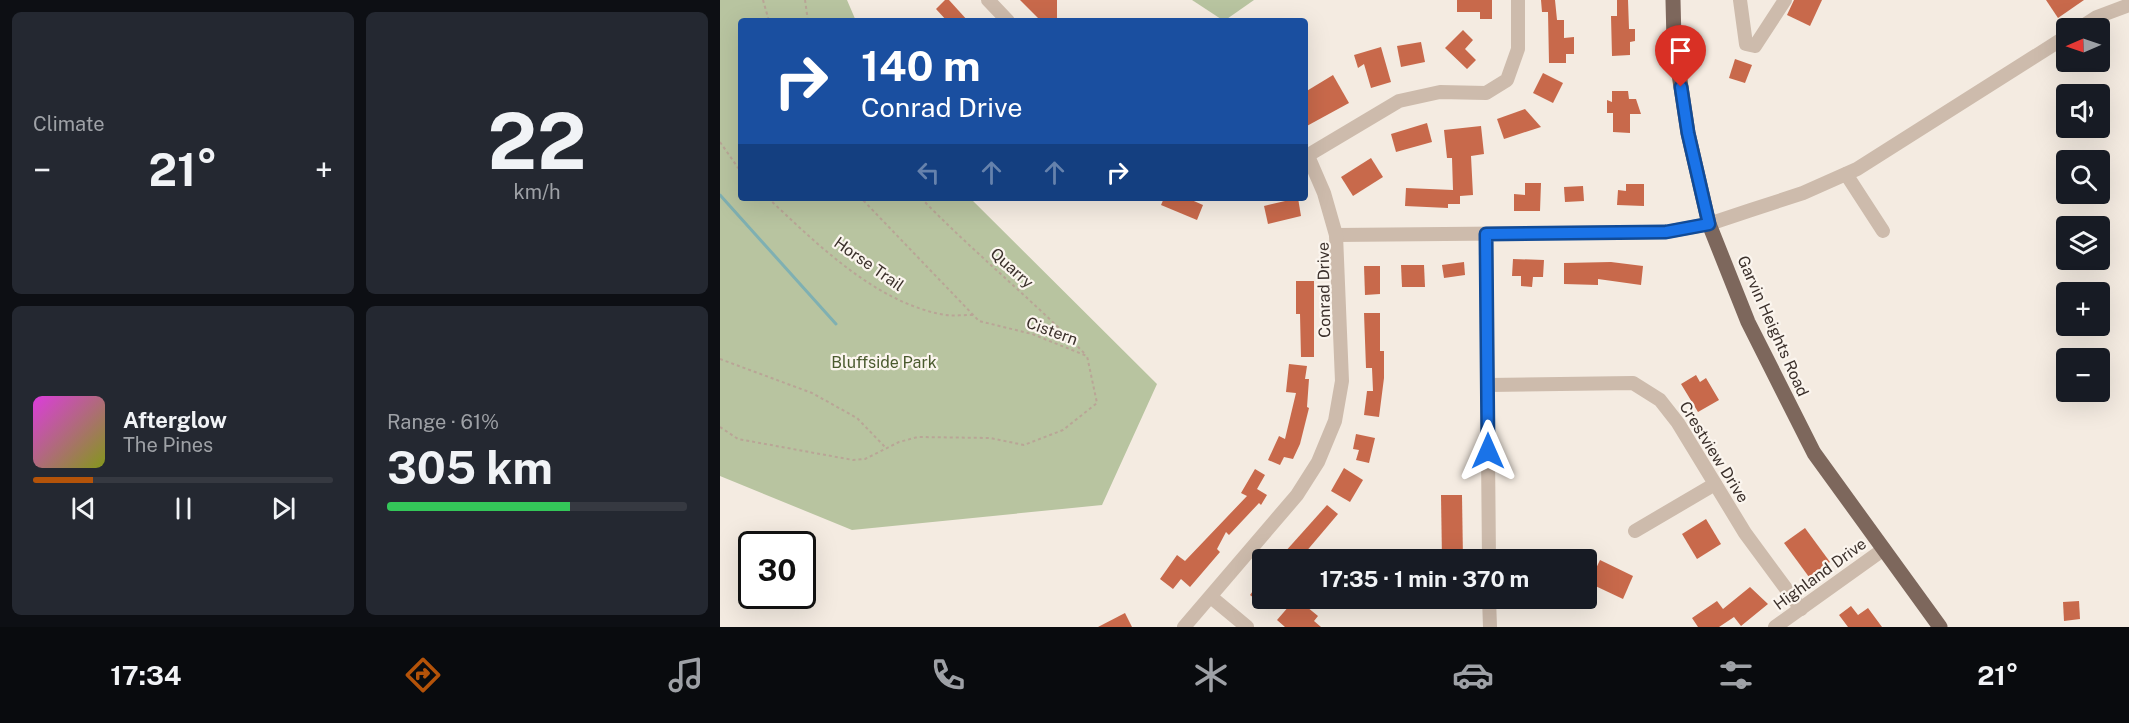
<!DOCTYPE html>
<html lang="en">
<head>
<meta charset="utf-8">
<style>
  :root { --surface:#171b24; --page:#242831; --text:#f1f3f6; --muted:#9ea1a6; --line:#363941; --accent:#b45309 }
  body { margin:0; font-family:"Public Sans",sans-serif; background:var(--page); color:var(--text); height:100vh; display:flex; flex-direction:column; font-size:22px; white-space:nowrap }
  * { box-sizing:border-box; margin:0 }
  p { font-size:20px; color:var(--muted) }
  .icon { flex:none; width:33px; height:33px; fill:none; stroke:currentColor; stroke-width:2; stroke-linecap:round; stroke-linejoin:round }
  .map { position:relative; flex:1; overflow:hidden }
  .drawer { display:flex; flex-direction:column; gap:12px; padding:12px; background:#0d0f14; width:720px }
  .drawer>* { flex:none }
  .hud { position:absolute; left:18px; top:18px; width:570px; height:183px; border-radius:6px; box-shadow:0 6px 24px #0002; background:#1a4fa0; color:#fff; overflow:hidden }
  .needle { width:39px; rotate:268deg }
  .buttons { position:absolute; left:1336px; top:18px; display:grid; gap:12px }
  .buttons a { display:grid; place-items:center; width:54px; height:54px; border-radius:6px; background:var(--surface); box-shadow:0 6px 24px #0002; font-size:30px }
  .speed { position:absolute; left:18px; top:531px; display:flex; gap:12px; font-size:30px; font-weight:700; text-align:center }
  .speed>* { display:grid; place-content:center; width:78px; height:78px; border-radius:50%; background:var(--surface); box-shadow:0 6px 24px #0002; line-height:1 }
  .speed .limit { border:3px solid #111; border-radius:9px; background:#fff; color:#111 }
  .pin { position:absolute; display:grid; place-items:center; width:51px; height:51px; color:#fff; margin:-62px -26px; border-radius:50% 50% 50% 0; rotate:-45deg; box-shadow:0 0 6px #0007 }
  .pin .icon { rotate:45deg }
  .me { position:absolute; width:66px; margin:-33px; rotate:0deg; stroke-linejoin:round; filter:drop-shadow(0 0 4px #0008) }
  .turn { display:flex; align-items:center; gap:21px; height:126px; padding:0 24px; font-size:27px }
  .turn .icon { width:78px; height:78px; stroke-width:2.5 }
  .turn b { display:block; font-size:42px; line-height:51px }
  .lanes { display:flex; align-items:center; height:57px; padding:0 24px; background:#0003; justify-content:center; gap:30px; direction:ltr }
  .lanes .off { opacity:.35 }
  .big { font-size:45px; font-weight:700; line-height:1.1 }
  .drawer .tile { flex:1; display:flex; flex-direction:column; justify-content:center; gap:9px; min-width:0; padding:0 21px; border-radius:9px; background:var(--page) }
  .drawer .dial { align-items:center; gap:0 }
  .dial b { font-size:78px; line-height:1 }
  .song { display:flex; align-items:center; gap:18px }
  .cover { width:72px; height:72px; border-radius:9px; background:linear-gradient(135deg,hsl(300 70% 55%),hsl(70 70% 35%)) }
  .played { height:6px; border-radius:3px; background:linear-gradient(90deg,var(--accent) 20%,var(--line) 20%) }
  .keys { display:flex; justify-content:space-around; direction:ltr }
  .heat { display:flex; justify-content:space-between; align-items:center; font-size:33px; direction:ltr }
  .charge { height:9px; border-radius:4px; background:linear-gradient(90deg,#34c759 61%,var(--line) 0) }
  .drawer .tiles { flex:1; display:grid; gap:12px; grid-template-columns:repeat(2,1fr) }
  .trip { position:absolute; left:532px; top:549px; width:345px; height:60px; border-radius:6px; background:var(--surface); box-shadow:0 6px 24px #0002; font-weight:700; line-height:60px; text-align:center }
  .dock { display:flex; height:96px; justify-content:space-around; align-items:center; background:#090b0e; color:var(--muted) }
  .dock .icon { width:42px; height:42px }
  .dock .selected { color:var(--accent) }
  .dock b { font-size:27px; color:var(--text) }
  main { display:flex; flex:1; min-height:0 }
  .map>svg:first-child { display:block }
  .green { fill:#b8c4a0 }
  .lines { fill:none; stroke-linecap:round; stroke-linejoin:round }
  .stream { stroke:#7fb0b2; stroke-width:3 }
  .building { fill:#c8694b }
  .path { stroke:#b9a596; stroke-width:2; stroke-dasharray:3 3; stroke-linecap:butt }
  .minor { stroke:#cdbbac; stroke-width:14 }
  .major { stroke:#7d675c; stroke-width:15 }
  .route-casing { stroke:#114b97; stroke-width:15 }
  .route { stroke:#1a73e8; stroke-width:10 }
  .labels { text-anchor:middle; dominant-baseline:central; stroke-width:4.5; stroke-linejoin:round; paint-order:stroke }
  .street-label { font-size:16px; fill:#3b302b; stroke:#fbf5ee }
  .park-label { font-size:16px; fill:#4a5a2e; stroke:#fbf5ee }
</style>
</head>
<body>
<main>
<section class="drawer">
<div class="tiles">
<div class="tile"><p>Climate</p>
<div class="heat"><a>−</a><b class="big">21°</b><a>+</a></div>
</div>
<div class="tile dial"><b>22</b><p>km/h</p></div>
<div class="tile">
<div class="song"><i class="cover"></i><div><b>Afterglow</b><p>The Pines</p></div></div>
<div class="played"></div>
<div class="keys"><svg class="icon" aria-label="previous" viewBox="0 0 24 24"><path d="M18 5L8 12l10 7zM5 5v14"/></svg><svg class="icon" aria-label="pause" viewBox="0 0 24 24"><path d="M8 5v14M16 5v14"/></svg><svg class="icon" aria-label="next" viewBox="0 0 24 24"><path d="M6 5l10 7-10 7zM19 5v14"/></svg></div>
</div>
<div class="tile"><p>Range · 61%</p><b class="big">305 km</b><div class="charge"></div></div>
</div>
</section>
<div class="map">
<svg width="1409" height="627" viewBox="0 0 1409 627">
  <rect width="100%" height="100%" fill="#f4ebe1"/>
  <g class="green">
    <polygon points="0,0 127,0 136,21 21,21 21,198 250,198 437,384 382,505 132,530 0,476"/>
    <polygon points="472,0 534,0 504,21"/>
  </g>
  <g class="lines">
    <polyline class="stream" points="0,195 116,324"/>
  </g>
  <g class="building">
    <polygon points="225,0 229,0 248,21 227,21 216,9"/>
    <polygon points="300,0 337,0 337,21 321,21"/>
    <polygon points="737,0 772,0 772,19 760,19 760,12 737,12"/>
    <polygon points="821,0 835,0 837,20 844,20 844,38 854,37 854,54 846,54 846,63 829,63 828,12 822,12"/>
    <polygon points="897,0 908,0 909,29 915,29 915,41 910,42 910,55 892,56 891,16 897,16"/>
    <polygon points="1074,0 1102,0 1090,26 1067,15"/>
    <polygon points="1326,0 1364,0 1338,18"/>
    <polygon points="743,30 753,40 745,49 756,60 747,69 725,48"/>
    <polygon points="701,42 705,62 681,67 677,46"/>
    <polygon points="661,47 671,82 651,88 644,64 638,68 634,55"/>
    <polygon points="1015,59 1032,65 1025,83 1009,78"/>
    <polygon points="823,73 843,83 833,103 813,93"/>
    <polygon points="613,75 629,103 585,127 585,92"/>
    <polygon points="892,91 908,91 909,99 916,99 921,114 910,114 910,133 893,132 893,113 887,113 887,100 892,102"/>
    <polygon points="805,109 821,127 784,139 777,119"/>
    <polygon points="707,123 712,142 676,152 671,134"/>
    <polygon points="761,126 764,154 751,156 753,195 740,196 740,204 728,204 728,208 685,206 686,188 733,190 732,158 727,158 724,130"/>
    <polygon points="651,158 663,177 633,196 621,177"/>
    <polygon points="805,183 821,183 820,211 794,211 794,194 805,195"/>
    <polygon points="906,184 924,184 924,206 897,205 898,190 906,191"/>
    <polygon points="863,186 864,201 845,202 844,187"/>
    <polygon points="444,198 467,198 483,205 477,220 441,205"/>
    <polygon points="578,198 581,216 548,224 544,206"/>
    <polygon points="793,259 824,260 823,277 813,277 812,287 801,286 801,276 792,276"/>
    <polygon points="744,262 745,275 724,278 722,265"/>
    <polygon points="891,262 923,266 921,285 878,279 878,285 844,284 844,263"/>
    <polygon points="681,265 704,265 705,287 682,287"/>
    <polygon points="644,266 660,266 660,294 645,295"/>
    <polygon points="576,281 594,281 594,357 581,357 580,314 576,314"/>
    <polygon points="644,313 660,313 660,351 664,351 664,378 659,417 644,415 647,391 653,391 652,368 646,368"/>
    <polygon points="569,364 587,366 585,379 589,379 587,407 589,408 580,444 573,459 564,457 560,465 548,460 559,436 565,439 576,393 566,392"/>
    <polygon points="976,375 980,382 986,378 999,400 978,412 961,384"/>
    <polygon points="636,434 655,438 649,463 636,460 639,450 633,449"/>
    <polygon points="624,468 643,480 630,502 611,491"/>
    <polygon points="535,469 545,475 537,489 547,495 541,505 539,503 509,535 506,532 497,549 500,552 470,587 461,579 453,589 440,579 457,555 465,561 527,496 521,493"/>
    <polygon points="721,495 742,495 743,560 722,560"/>
    <polygon points="607,505 618,514 579,560 572,560 564,553"/>
    <polygon points="986,519 1001,544 977,559 962,534"/>
    <polygon points="1085,528 1110,562 1089,577 1064,543"/>
    <polygon points="880,560 913,576 903,599 869,583"/>
    <polygon points="543,577 543,605 530,595"/>
    <polygon points="1030,587 1048,604 1021,626 1014,617 999,627 978,627 972,618 997,601 1003,609"/>
    <polygon points="576,598 598,616 594,621 601,627 565,627 557,620"/>
    <polygon points="1359,601 1360,619 1344,621 1343,602"/>
    <polygon points="1131,606 1138,615 1148,608 1162,627 1128,627 1119,615"/>
    <polygon points="405,613 412,627 378,627"/>
  </g>
  <g class="lines">
    <g class="path">
      <polyline points="43,0 49,21"/>
      <polyline points="85,0 88,21"/>
      <polyline points="0,142 21,172"/>
      <path d="M48,198C97,244 156,303 225,315C234,316 244,315 253,315"/>
      <path d="M201,198C254,253 313,300 366,355"/>
      <polyline points="0,359 92,393 137,418 166,448"/>
      <polyline points="0,427 18,439 133,460 145,459 179,442 198,437 270,438 304,445 343,430 377,403 367,356 312,334 259,321 141,198"/>
    </g>
    <g class="minor">
      <polyline points="268,0 288,21"/>
      <polyline points="1020,0 1026,44 1035,46 1065,0"/>
      <polyline points="1360,28 1377,17 1409,5"/>
      <polyline points="585,157 679,101 720,92 766,93 787,80 798,49 798,0"/>
      <polyline points="1126,174 1163,231"/>
      <polyline points="766,234 769,560"/>
      <polyline points="616,235 946,232 989,224 1031,210 1083,193 1137,169 1347,36"/>
      <polyline points="768,385 913,383 940,400 958,423 1025,533 1081,609"/>
      <polyline points="915,531 995,484"/>
      <polyline points="491,597 527,627"/>
      <polyline points="769,598 770,627"/>
      <polyline points="464,627 577,495 598,462 615,421 622,381 616,235 604,193 588,156"/>
      <polyline points="1055,627 1164,549"/>
    </g>
    <polyline class="major" points="953,0 954,41 968,133 989,224 1028,322 1094,453 1220,627"/>
  </g>
  <g class="lines">
    <g class="route-casing">
      <polyline id="route" points="768,451 766,234 946,232 989,224 968,133 961,87"/>
    </g>
    <use href="#route" class="route"/>
  </g>
  <g class="labels">
    <g class="street-label">
      <text transform="translate(149 264) rotate(35)">Horse Trail</text>
      <text transform="translate(292 268) rotate(42)">Quarry</text>
      <text transform="translate(604 290) rotate(-91)">Conrad Drive</text>
      <text transform="translate(1053 326) rotate(66)">Garvin Heights Road</text>
      <text transform="translate(332 331) rotate(20)">Cistern</text>
      <text transform="translate(994 452) rotate(58)">Crestview Drive</text>
      <text transform="translate(1100 574) rotate(-36)">Highland Drive</text>
    </g>
    <g class="park-label">
      <text x="164" y="362">Bluffside Park</text>
    </g>
  </g>
</svg>
<div class="buttons">
<a><svg class="needle" viewBox="-14 -14 28 28"><path d="M0-13l5 13h-10z" fill="#e53935"/><path d="M0 13l5-13h-10z" fill="#9ea1a6"/></svg></a>
<a><svg class="icon" aria-label="sound" viewBox="0 0 24 24"><path d="M4 9h4l5-4v14l-5-4H4zM17 9q2 3 0 6"/></svg></a>
<a><svg class="icon" aria-label="search" viewBox="0 0 24 24"><circle cx="10" cy="10" r="6"/><path d="M15 15l6 6"/></svg></a>
<a><svg class="icon" aria-label="layers" viewBox="0 0 24 24"><path d="M12 4l9 5-9 5-9-5zM3 14l9 5 9-5"/></svg></a>
<a>+</a>
<a>−</a>
</div>
<div class="speed"><div class="limit">30</div></div>
<div class="pin" style="left:961px;top:87px;background:#d93025"><svg class="icon" aria-label="arrive" viewBox="0 0 24 24"><path d="M6 21V4h12l-3 4 3 4H6"/></svg></div>
<svg class="me" style="left:768px;top:451px" viewBox="-20 -20 40 40"><path d="M0-17L14 15 0 8-14 15z" fill="#1a73e8" stroke="#fff" stroke-width="4"/></svg>
<div class="trip">17:35 · 1 min · 370 m</div>
<div class="hud">
<div class="turn"><svg class="icon" aria-label="right" viewBox="0 0 24 24"><path d="M7 20v-9h11M14 6l5 5-5 5"/></svg><div><b>140 m</b>Conrad Drive</div></div>
<div class="lanes"><svg class="icon off" aria-label="left" viewBox="0 0 24 24"><path d="M17 20v-9H6M10 6l-5 5 5 5"/></svg><svg class="icon off" aria-label="ahead" viewBox="0 0 24 24"><path d="M12 20V5M6 11l6-6 6 6"/></svg><svg class="icon off" aria-label="ahead" viewBox="0 0 24 24"><path d="M12 20V5M6 11l6-6 6 6"/></svg><svg class="icon" aria-label="right" viewBox="0 0 24 24"><path d="M7 20v-9h11M14 6l5 5-5 5"/></svg></div>
</div>
</div>
</main>
<nav class="dock">
<b>17:34</b>
<svg class="icon selected" aria-label="directions" viewBox="0 0 24 24"><path d="M12 3l9 9-9 9-9-9zM9 14v-3h6M13 9l2 2-2 2"/></svg>
<svg class="icon" aria-label="music" viewBox="0 0 24 24"><path d="M9 18V5l10-2v13"/><circle cx="6" cy="18" r="3"/><circle cx="16" cy="16" r="3"/></svg>
<svg class="icon" aria-label="phone" viewBox="0 0 24 24"><path d="M5 4h4l2 5-3 2q2 4 5 5l2-3 5 2v4C11 20 4 13 5 4z"/></svg>
<svg class="icon" aria-label="climate" viewBox="0 0 24 24"><path d="M12 3v18M4 7l16 10M4 17L20 7"/></svg>
<svg class="icon" aria-label="car" viewBox="0 0 24 24"><path d="M5 17H2v-5l4-1 3-4h7l3 4 3 1v5h-3M9 17h6M6 11h13"/><circle cx="7" cy="17" r="2"/><circle cx="17" cy="17" r="2"/></svg>
<svg class="icon" aria-label="filters" viewBox="0 0 24 24"><path d="M4 7h16M4 17h16"/><circle cx="9" cy="7" r="2"/><circle cx="15" cy="17" r="2"/></svg>
<b>21°</b>
</nav>
</body>
</html>
